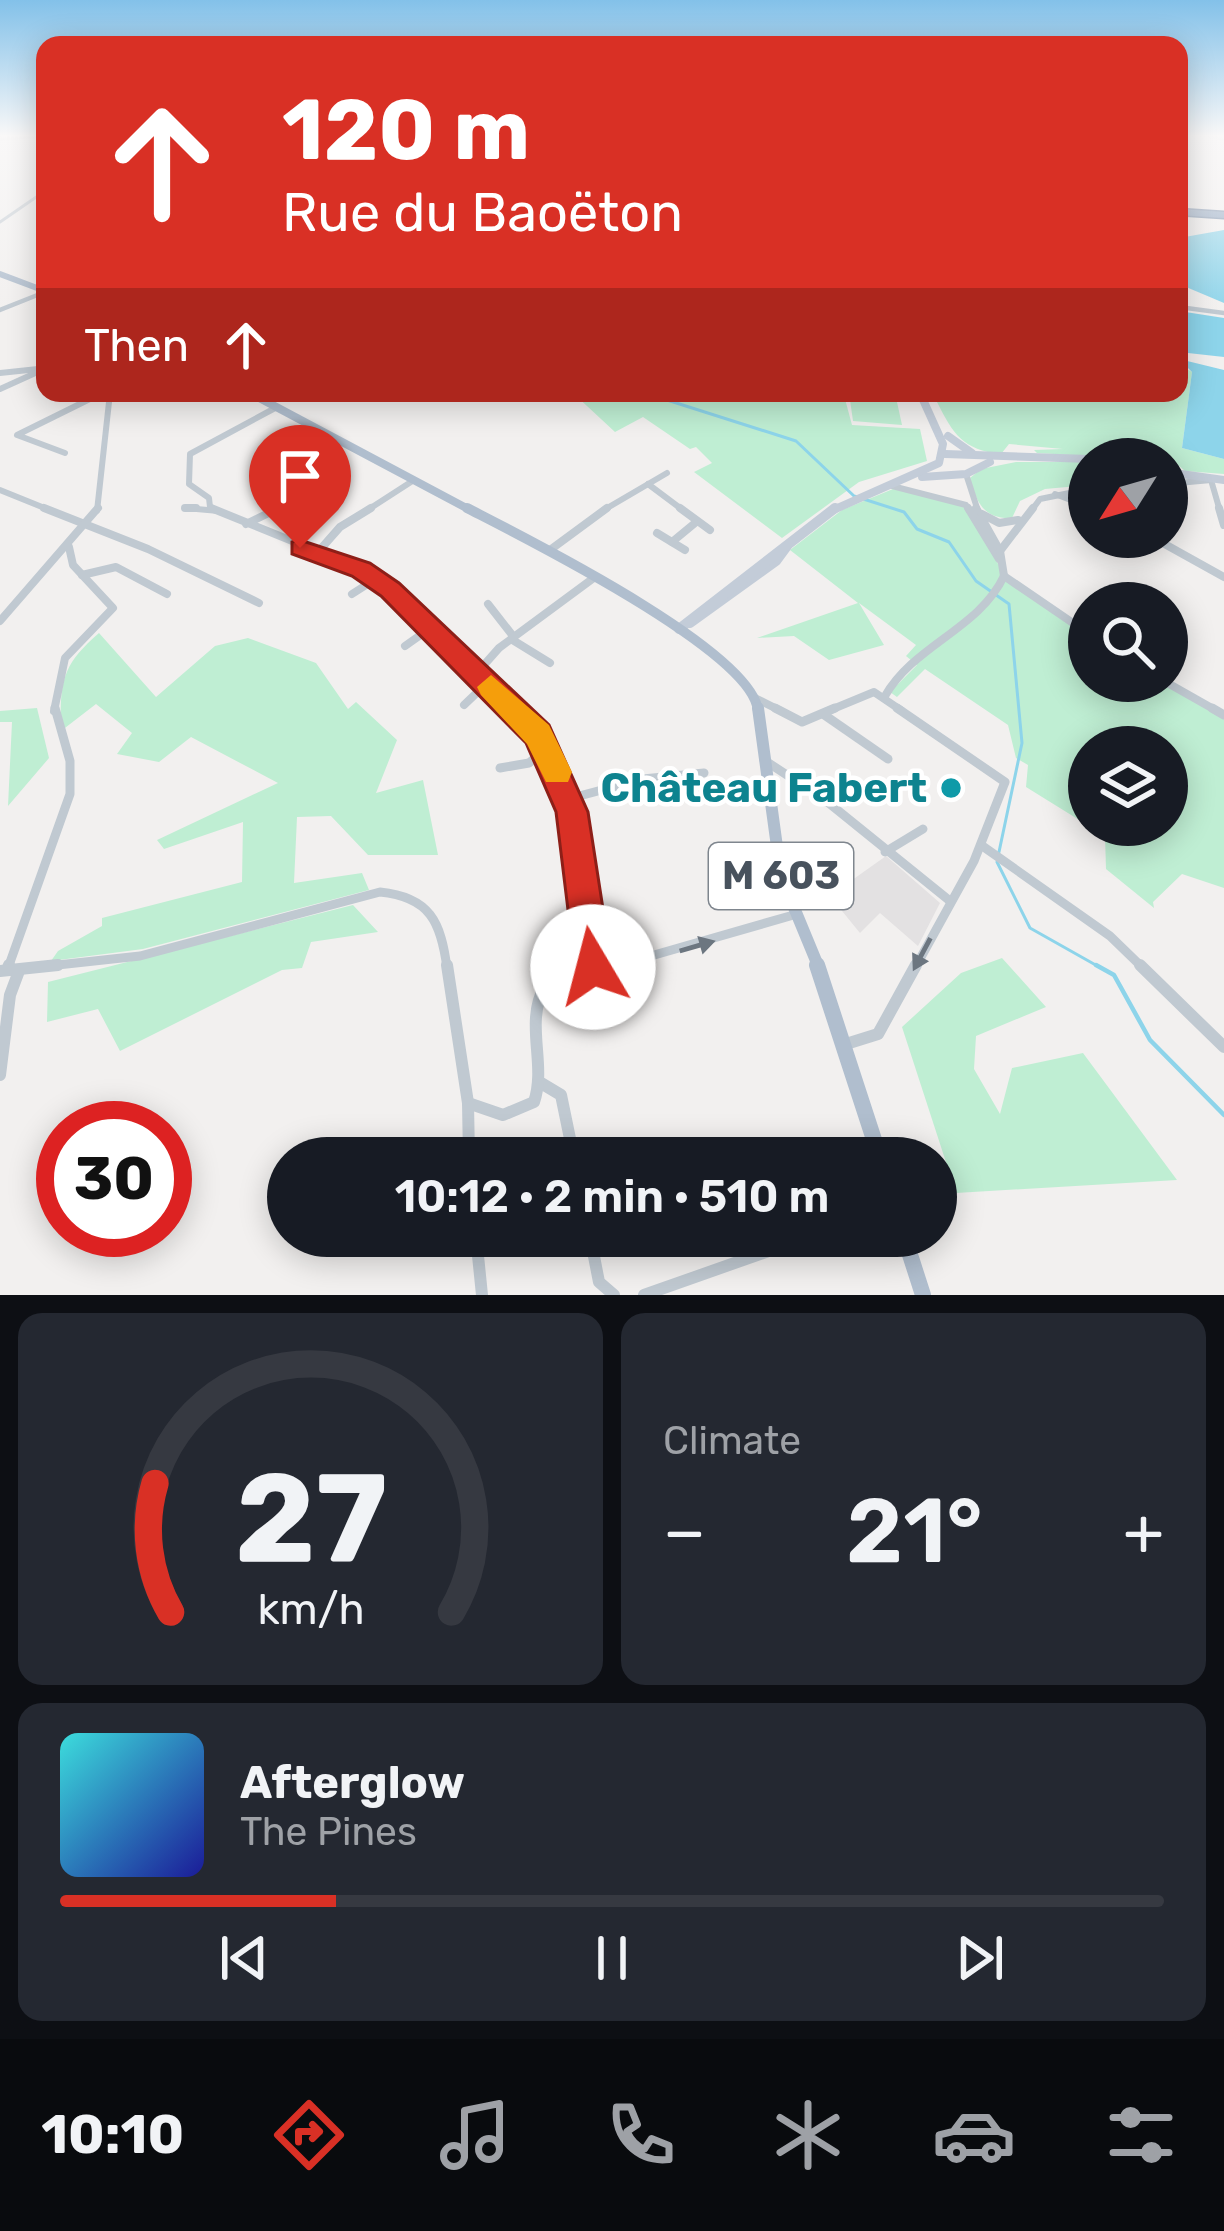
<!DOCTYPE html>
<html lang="en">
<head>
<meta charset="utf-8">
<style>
  :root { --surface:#171b24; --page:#242831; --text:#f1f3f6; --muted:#9ea1a6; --line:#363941; --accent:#d93025 }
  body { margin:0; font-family:Rubik,sans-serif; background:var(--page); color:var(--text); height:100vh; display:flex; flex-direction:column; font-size:45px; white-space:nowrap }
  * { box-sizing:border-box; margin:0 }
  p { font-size:39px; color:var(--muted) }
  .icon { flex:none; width:66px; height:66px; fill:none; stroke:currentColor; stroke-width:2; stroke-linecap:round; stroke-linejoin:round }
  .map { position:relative; height:1295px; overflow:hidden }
  .sheet { display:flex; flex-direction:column; gap:18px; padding:18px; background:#0d0f14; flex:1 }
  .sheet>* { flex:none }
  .banner { position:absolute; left:36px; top:36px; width:1152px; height:366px; border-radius:24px; box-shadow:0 6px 30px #0003; background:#d93025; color:#fff; overflow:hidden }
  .needle { width:78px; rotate:233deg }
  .tools { position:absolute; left:1068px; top:438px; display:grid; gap:24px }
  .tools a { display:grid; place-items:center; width:120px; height:120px; border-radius:50%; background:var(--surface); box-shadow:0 6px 30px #0003; font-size:60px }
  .speed { position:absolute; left:36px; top:1101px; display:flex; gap:24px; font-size:60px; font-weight:700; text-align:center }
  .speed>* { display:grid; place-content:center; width:156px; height:156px; border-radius:50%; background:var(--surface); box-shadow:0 6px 30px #0003; line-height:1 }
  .speed .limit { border:18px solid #d22; background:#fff; color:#111 }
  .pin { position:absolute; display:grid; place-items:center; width:102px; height:102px; color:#fff; margin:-123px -51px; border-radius:50% 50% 50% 0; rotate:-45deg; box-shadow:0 0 12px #0007 }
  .pin .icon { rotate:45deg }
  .me { position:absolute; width:132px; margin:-66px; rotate:352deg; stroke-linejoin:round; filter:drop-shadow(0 0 9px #0008) }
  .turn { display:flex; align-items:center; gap:42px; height:252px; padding:0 48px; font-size:54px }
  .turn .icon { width:156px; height:156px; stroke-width:2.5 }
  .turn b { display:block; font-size:84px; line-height:102px }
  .then { display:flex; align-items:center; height:114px; padding:0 48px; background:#0003; gap:24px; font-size:45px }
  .big { font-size:90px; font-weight:600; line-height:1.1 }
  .sheet .tile { flex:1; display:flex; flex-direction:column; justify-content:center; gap:18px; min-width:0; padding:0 42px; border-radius:24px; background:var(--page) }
  .sheet .dial { align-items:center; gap:0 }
  .dial svg { height:312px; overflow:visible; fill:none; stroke:var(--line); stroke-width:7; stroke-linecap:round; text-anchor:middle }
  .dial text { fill:var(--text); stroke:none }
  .song { display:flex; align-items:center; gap:36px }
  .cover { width:144px; height:144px; border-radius:18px; background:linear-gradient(135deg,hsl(180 70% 55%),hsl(240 70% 35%)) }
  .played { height:12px; border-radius:6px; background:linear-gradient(90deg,var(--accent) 25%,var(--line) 25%) }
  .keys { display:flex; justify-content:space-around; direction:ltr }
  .heat { display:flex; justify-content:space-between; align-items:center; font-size:66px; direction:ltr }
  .sheet .tiles { flex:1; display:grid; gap:18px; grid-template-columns:1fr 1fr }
  .tile:last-child { grid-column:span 2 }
  .trip { position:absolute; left:267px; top:1137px; width:690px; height:120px; border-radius:60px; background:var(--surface); box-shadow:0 6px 30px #0003; font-weight:600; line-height:120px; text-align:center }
  .menu { display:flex; height:192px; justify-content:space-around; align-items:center; background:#090b0e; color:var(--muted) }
  .menu .icon { width:84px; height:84px }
  .menu .active { color:var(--accent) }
  .menu b { font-size:54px; color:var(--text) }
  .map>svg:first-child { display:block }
  .education { fill:#e3e1e2 }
  .green { fill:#bfeed3; fill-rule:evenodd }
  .water { fill:#8dd4ea }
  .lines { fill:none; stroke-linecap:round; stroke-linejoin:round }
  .stream-far1 { stroke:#8dd4ea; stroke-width:3 }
  .stream { stroke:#8dd4ea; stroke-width:4.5 }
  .highway-casing { stroke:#748ba9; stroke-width:9 }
  .street-far5 { stroke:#c0c9d1; stroke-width:3 }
  .street-far4 { stroke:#c0c9d1; stroke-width:4.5 }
  .street-far3 { stroke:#c0c9d1; stroke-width:6 }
  .street-far2 { stroke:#c0c9d1; stroke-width:8 }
  .street-far1 { stroke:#c0c9d1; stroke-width:9 }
  .street { stroke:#c0c9d1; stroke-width:12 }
  .secondary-far1 { stroke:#c3ccd8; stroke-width:8 }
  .secondary { stroke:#c3ccd8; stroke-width:10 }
  .primary-far4 { stroke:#b0bece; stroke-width:6 }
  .primary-far3 { stroke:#b0bece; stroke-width:8 }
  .primary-far2 { stroke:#b0bece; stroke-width:10 }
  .primary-far1 { stroke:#b0bece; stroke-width:12 }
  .primary { stroke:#b0bece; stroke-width:16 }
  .highway { stroke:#88a0bd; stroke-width:6 }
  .rail { stroke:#b2b5ba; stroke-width:3 }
  .oneway { fill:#6c7680 }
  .route { fill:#d93025; stroke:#8d1f18; stroke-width:3 }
  .slow { fill:#f59e0b }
  .culture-dot { fill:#0f9aa8; stroke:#fff; stroke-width:4.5 }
  .labels { text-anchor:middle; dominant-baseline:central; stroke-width:9; stroke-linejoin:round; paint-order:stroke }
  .shield { fill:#fff; stroke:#7f868e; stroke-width:3 }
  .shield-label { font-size:39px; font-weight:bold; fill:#48525d }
  .culture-label { font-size:42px; font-weight:bold; fill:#0d838f; stroke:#fff; text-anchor:end }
</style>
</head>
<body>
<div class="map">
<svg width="1224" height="1295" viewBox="0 0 1224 1295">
  <rect width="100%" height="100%" fill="#f2f0ef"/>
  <polygon class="education" points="886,856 940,903 918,946 880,913 860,933 838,906 854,893 848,883"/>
  <g class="green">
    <path d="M1179,364L1192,372L1182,448L1224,459V474L1185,471L1165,454C1149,463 1062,454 1037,453L1034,450L1063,449L1009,444L1001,454C963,450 953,434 937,402L944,393H1179Z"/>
    <polygon points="573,393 838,393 845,399 852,425 920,429 927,461 859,482 782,538 694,472 712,463 696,447 690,449 643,417 615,432"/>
    <polygon points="849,393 895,393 902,425 853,421"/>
    <path d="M1016,462H1089V485L1045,489L1020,501L1012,518C984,519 977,504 970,478L981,469Z"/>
    <path d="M893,489L960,503L971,513L1004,575L1089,634V681H1164L1224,715V888L1182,874L1153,902L1154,908L1106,869L1105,836L1026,787L1028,765L1016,758L1008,725L925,669L897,697L890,692L917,665L906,656L916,645L859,603L884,645L829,660L794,636L757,638L858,603L790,550L842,510ZM1089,747H1167V825H1089Z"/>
    <path d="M99,633L156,697L215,646L248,638L316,663L348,709L356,702L397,740L376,793L423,780L438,855H368L331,816L297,817L294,883L362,873L369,890L143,949L51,961L58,951L102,926V918L242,882L243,822L164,849L157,840L278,783L191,737L159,762L117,754L132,733L96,704L61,731C60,682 61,666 99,633Z"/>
    <polygon points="37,708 49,758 8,806 12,722 0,722 0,711"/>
    <polygon points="353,905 378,932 311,942 302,968 282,970 120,1051 98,1009 47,1022 48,982"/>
    <polygon points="1002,958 1046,1007 976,1036 974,1069 1000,1114 1012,1068 1083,1053 1177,1180 956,1193 902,1027 961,973"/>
  </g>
  <g class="water">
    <polygon points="1224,230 1224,303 1179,284 1179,238"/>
    <polygon points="1179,311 1224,318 1224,357 1179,352"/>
    <polygon points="1179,359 1224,370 1224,459 1182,448 1192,372"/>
  </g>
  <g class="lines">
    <g class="stream-far1">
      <polyline points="645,393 796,441 854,496 904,512 917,529 949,542 976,581 1009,604 1022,743 999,852"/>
      <polyline points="997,862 1030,928 1101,968"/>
    </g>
    <polyline class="stream" points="1096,965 1114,975 1150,1040 1224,1115"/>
    <g class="highway-casing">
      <polyline id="highway" points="1179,212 1224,215"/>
    </g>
    <g class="street-far5">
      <polyline points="1201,135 1224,139"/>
      <polyline points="0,222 45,191"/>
    </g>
    <g class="street-far4">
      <polyline points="1179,307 1224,313"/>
      <polyline points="0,310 45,292"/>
    </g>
    <g class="street-far3">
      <polyline points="0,373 38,369"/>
      <polyline points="0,389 42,370"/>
      <polyline points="65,453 17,435 102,393"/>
      <polyline points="966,474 978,511"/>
      <polyline points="648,484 684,511"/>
      <polyline points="1167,484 1211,480 1220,511"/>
      <polyline points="892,486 966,505 969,511"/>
      <polyline points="0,490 52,511"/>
      <polyline points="1055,494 1089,507"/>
      <polyline points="210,507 209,498 189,484 190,454 277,407"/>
      <polyline points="185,508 219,511"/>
      <polyline points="97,511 110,393"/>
      <polyline points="366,511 414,480"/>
      <polyline points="602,511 667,473"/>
      <polyline points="1031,511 1040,499 1089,489"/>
    </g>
    <g class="street-far2">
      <polyline points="44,508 148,549 259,603"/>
      <polyline points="185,508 196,508"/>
      <polyline points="211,508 361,569 390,589 515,711"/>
      <polyline points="680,508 710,530"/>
      <polyline points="968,508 999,559"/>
      <polyline points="976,508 1000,551 1004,576"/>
      <polyline points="1219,508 1224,525"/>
      <polyline points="982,514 999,523 1018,520"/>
      <polyline points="246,524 275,510"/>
      <polyline points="657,533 685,550"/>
      <polyline points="1152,537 1224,577"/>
      <polyline points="672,542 695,523"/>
      <polyline points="550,550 607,508"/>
      <polyline points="1000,551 1033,508"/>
      <polyline points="318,552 340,527 371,508"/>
      <polyline points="82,575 116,567 167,594"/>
      <polyline points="1004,576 1089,634"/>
      <polyline points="352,594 374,580"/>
      <polyline points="488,604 513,636"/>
      <polyline points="0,621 98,508"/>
      <polyline points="511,639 550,663"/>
      <polyline points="405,646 429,629"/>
      <polyline points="476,674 499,648 595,577"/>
      <polyline points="1164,681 1217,711"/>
      <path d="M885,696C914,645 979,629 1004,576"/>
      <polyline points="757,699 781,711"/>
      <polyline points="464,705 486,684"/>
      <polyline points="54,711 65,658 113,608 73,565 69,547"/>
      <polyline points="828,711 874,692 902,711"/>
    </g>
    <g class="street-far1">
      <path d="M512,708C580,776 580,877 594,968"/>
      <polyline points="775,708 802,722 835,708"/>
      <polyline points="897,708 1005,782 974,861 915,968"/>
      <polyline points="1212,708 1224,715"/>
      <polyline points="823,714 888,759"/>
      <polyline points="764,760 825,800 950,901"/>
      <polyline points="500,768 529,763 546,749"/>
      <polyline points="568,799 643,779 704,773"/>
      <polyline points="981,845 1110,936 1143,968"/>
      <polyline points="885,852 923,829"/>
      <polyline points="8,968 70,794 70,761 55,708"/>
      <path d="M30,968L140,956L380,892C430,897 441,922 447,968"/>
      <polyline points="609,968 797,914"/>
    </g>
    <g class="street">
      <polyline points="447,965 468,1103"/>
      <polyline points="593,965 594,971"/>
      <polyline points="1140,965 1224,1047"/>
      <polyline points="7,970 9,965"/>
      <polyline points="0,971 58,965"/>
      <polyline points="846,1044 878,1034 916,965"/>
      <polyline points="0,1075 10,995 19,971"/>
      <polyline points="541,1083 561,1095 574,1158"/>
      <path d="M468,1103L503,1115L534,1102C547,1063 524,1023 545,986L619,965"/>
      <polyline points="468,1103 469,1158"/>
      <polyline points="476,1236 482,1295"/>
      <polyline points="590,1236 599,1282 614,1295"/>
      <polyline points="644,1295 811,1236"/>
    </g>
    <g class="secondary-far1">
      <polyline points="948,436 972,453"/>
      <polyline points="945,454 1089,459"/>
      <polyline points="1167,472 1224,480"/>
      <polyline points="922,477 966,474 990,462"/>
      <polyline points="831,511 939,463 943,444 920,393"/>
    </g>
    <g class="secondary">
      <polyline points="690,623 776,561 787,546"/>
      <polyline points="679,629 835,508"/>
    </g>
    <polyline class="primary-far4" points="0,274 45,291"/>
    <polyline class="primary-far3" points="250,393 472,511"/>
    <path class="primary-far2" d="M467,508C523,537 753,651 758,711"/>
    <polyline class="primary-far1" points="758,708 781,876 819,968"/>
    <g class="primary">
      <polyline points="817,965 880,1158"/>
      <polyline points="904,1236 923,1295"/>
    </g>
    <use href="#highway" class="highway"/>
    <polyline class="rail" points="0,139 45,136"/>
  </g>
  <defs><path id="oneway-solid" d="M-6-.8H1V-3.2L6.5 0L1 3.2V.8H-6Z" transform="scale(3)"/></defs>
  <g class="oneway">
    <use href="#oneway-solid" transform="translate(697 946) rotate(-16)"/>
    <use href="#oneway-solid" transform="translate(922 954) rotate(118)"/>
  </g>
  <linearGradient id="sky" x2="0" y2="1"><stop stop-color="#83c1e9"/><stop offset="0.43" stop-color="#f9f8f8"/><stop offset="1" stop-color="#f9f8f8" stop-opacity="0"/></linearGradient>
  <rect width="1224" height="316" fill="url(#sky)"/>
  <polygon class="route" points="300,540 370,563 399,583 549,725 588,812 612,967 607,980 593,986 580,980 575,967 556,812 526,743 381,596 352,576 292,554 292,542"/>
  <polygon class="slow" points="491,675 549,725 572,772 568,782 546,782 527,744 481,695 477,687"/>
  <circle class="culture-dot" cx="951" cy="788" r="12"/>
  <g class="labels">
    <rect class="shield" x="709" y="843" width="144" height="66" rx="9"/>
    <g class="shield-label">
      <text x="781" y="876">M 603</text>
    </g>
    <g class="culture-label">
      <text x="927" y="788">Château Fabert</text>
    </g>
  </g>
</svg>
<div class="tools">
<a><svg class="needle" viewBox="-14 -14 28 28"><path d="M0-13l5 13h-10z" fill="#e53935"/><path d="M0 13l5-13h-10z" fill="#9ea1a6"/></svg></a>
<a><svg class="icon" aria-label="search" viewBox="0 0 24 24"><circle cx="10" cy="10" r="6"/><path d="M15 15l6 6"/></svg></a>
<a><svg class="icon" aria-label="layers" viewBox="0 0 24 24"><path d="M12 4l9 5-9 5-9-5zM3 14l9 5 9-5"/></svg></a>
</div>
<div class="speed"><div class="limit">30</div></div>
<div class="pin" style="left:300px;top:548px;background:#d93025"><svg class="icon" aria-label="arrive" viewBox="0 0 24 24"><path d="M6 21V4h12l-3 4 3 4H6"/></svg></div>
<svg class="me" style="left:593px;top:967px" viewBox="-20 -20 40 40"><circle r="19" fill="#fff"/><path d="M0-13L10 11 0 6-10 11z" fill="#d93025"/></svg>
<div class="trip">10:12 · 2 min · 510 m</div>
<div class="banner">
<div class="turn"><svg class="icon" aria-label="ahead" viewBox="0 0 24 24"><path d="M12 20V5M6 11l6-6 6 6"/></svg><div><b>120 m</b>Rue du Baoëton</div></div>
<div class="then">Then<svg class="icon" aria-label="ahead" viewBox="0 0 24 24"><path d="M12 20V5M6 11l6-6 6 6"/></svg></div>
</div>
</div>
<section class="sheet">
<div class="tiles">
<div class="tile dial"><svg viewBox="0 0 100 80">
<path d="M14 69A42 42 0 1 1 86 69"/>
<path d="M14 69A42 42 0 0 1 10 36" stroke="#d93025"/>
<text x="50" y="56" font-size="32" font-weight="700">27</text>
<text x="50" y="72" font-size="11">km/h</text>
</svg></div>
<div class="tile"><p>Climate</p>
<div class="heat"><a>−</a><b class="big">21°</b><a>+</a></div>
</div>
<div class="tile">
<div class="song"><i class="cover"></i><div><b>Afterglow</b><p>The Pines</p></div></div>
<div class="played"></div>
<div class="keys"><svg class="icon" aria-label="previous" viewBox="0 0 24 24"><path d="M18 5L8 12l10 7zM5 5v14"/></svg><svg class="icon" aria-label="pause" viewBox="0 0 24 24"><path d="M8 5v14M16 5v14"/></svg><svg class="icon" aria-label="next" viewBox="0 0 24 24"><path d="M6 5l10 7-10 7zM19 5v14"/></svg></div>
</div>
</div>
</section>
<nav class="menu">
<b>10:10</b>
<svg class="icon active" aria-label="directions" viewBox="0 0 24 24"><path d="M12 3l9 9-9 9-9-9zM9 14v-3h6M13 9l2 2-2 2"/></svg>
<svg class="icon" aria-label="music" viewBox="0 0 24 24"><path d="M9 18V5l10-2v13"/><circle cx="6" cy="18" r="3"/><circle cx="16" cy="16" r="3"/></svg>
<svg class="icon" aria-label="phone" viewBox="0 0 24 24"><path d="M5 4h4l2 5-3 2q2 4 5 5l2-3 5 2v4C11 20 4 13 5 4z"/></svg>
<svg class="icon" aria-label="climate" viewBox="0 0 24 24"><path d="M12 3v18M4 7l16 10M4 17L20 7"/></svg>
<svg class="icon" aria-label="car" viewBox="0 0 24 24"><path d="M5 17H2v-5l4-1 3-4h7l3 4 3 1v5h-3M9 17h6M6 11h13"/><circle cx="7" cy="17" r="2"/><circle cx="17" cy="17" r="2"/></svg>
<svg class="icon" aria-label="filters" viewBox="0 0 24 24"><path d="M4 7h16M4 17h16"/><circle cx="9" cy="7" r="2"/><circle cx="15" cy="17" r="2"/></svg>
</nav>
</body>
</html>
